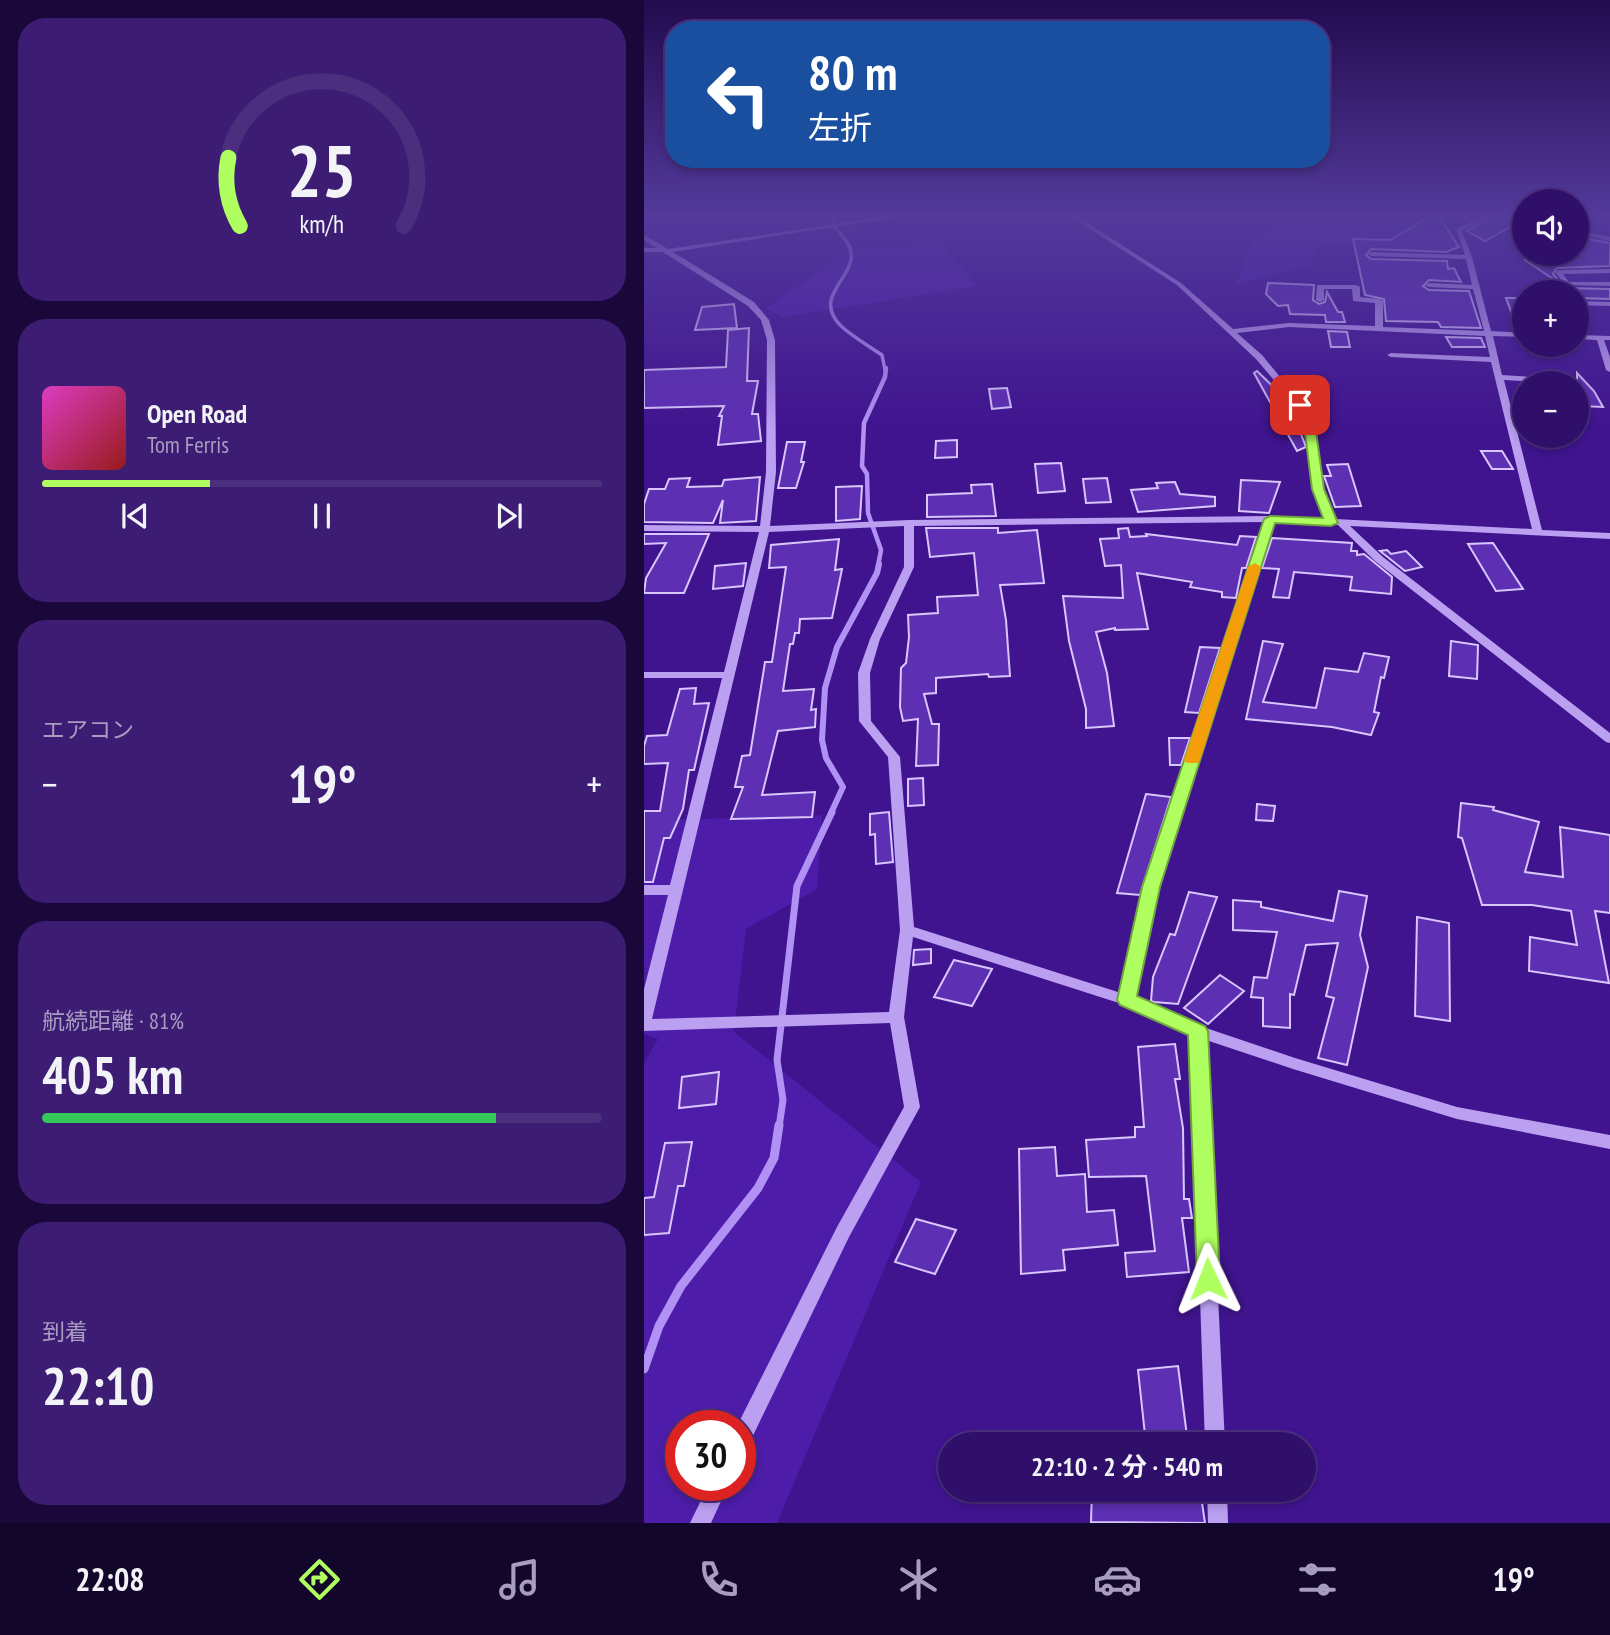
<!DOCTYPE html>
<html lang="ja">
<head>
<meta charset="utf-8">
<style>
  :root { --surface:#300f6b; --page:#3c1d73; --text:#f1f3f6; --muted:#a89cc1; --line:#4b2f7e; --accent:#aeff5f }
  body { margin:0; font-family:"PT Sans Narrow","Noto Sans JP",sans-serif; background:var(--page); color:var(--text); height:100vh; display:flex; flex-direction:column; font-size:26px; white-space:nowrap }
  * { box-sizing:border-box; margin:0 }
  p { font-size:23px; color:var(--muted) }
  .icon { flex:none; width:38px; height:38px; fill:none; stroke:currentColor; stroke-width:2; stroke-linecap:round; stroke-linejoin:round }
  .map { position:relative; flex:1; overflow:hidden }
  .details { display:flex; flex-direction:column; gap:18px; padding:18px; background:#1a083b; width:644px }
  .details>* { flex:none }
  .hud { position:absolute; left:21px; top:21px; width:665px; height:147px; border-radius:28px; box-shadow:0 4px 10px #0003,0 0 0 2px var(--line); background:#1a4fa0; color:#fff; overflow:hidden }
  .fabs { position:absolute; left:868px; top:189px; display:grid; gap:14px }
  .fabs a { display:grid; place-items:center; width:77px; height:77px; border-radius:50%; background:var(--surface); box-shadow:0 4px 10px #0003,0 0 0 2px var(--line); font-size:35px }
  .speed { position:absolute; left:21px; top:1410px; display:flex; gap:14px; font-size:35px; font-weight:700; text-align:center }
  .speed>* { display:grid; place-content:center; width:91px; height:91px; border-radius:50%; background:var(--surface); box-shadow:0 4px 10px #0003,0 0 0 2px var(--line); line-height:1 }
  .speed .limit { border:10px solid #d22; background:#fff; color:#111 }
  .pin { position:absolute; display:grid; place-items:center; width:60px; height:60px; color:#fff; margin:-30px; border-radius:14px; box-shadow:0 4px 10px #0006 }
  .me { position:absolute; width:77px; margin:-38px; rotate:358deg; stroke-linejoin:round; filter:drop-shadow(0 0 5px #0008) }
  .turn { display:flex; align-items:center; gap:24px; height:147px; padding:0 28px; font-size:32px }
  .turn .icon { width:91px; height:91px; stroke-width:2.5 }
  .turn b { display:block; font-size:49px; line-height:60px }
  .big { font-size:52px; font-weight:700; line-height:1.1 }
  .details .card { flex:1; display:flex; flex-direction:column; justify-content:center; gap:10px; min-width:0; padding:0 24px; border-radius:28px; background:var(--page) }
  .details .dial { align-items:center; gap:0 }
  .dial svg { height:182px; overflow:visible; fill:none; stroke:var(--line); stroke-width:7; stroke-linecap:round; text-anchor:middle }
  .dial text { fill:var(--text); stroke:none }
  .song { display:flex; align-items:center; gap:21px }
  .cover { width:84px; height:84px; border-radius:10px; background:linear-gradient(135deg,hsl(310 70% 55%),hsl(0 70% 35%)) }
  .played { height:7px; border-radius:4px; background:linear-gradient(90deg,var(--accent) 30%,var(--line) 30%) }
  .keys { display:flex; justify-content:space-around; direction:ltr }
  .heat { display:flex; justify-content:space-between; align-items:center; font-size:38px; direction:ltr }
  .charge { height:10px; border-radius:5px; background:linear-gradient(90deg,#34c759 81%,var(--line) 0) }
  .trip { position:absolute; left:294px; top:1432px; width:378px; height:70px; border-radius:35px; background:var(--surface); box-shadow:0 4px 10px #0003,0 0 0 2px var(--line); font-weight:700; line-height:70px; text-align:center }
  .tab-bar { display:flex; height:112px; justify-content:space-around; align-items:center; background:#13062b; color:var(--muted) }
  .tab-bar .icon { width:49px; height:49px }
  .tab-bar .current { color:var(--accent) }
  .tab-bar b { font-size:32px; color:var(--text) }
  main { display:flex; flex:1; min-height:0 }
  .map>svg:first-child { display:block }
  .green { fill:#4d1ca9; fill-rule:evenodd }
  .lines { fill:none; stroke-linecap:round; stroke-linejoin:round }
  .stream-far4 { stroke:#b291f4; stroke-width:3.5 }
  .stream-far3 { stroke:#b291f4; stroke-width:4.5 }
  .stream-far2 { stroke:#b291f4; stroke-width:6 }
  .stream-far1 { stroke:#b291f4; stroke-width:7 }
  .stream { stroke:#b291f4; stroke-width:9 }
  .building { fill:#5d2fb3; stroke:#d8c6fc; stroke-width:2 }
  .minor { fill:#bb9ff1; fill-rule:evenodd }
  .route { fill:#aeff5f; stroke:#71a63e; stroke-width:2 }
  .slow { fill:#f59e0b }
</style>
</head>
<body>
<main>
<section class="details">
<div class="card dial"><svg viewBox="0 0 100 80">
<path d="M14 69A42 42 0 1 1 86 69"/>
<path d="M14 69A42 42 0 0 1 9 39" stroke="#aeff5f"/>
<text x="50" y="56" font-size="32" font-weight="700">25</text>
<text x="50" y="72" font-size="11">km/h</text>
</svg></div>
<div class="card">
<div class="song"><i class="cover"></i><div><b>Open Road</b><p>Tom Ferris</p></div></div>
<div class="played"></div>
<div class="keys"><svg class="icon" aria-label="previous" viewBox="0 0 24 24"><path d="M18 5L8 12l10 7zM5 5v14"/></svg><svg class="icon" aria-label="pause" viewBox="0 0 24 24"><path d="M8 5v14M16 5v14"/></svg><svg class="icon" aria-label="next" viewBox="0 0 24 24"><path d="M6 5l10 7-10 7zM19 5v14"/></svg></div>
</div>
<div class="card"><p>エアコン</p>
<div class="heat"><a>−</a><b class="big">19°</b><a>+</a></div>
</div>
<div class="card"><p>航続距離 · 81%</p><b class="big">405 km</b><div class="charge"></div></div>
<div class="card"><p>到着</p><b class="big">22:10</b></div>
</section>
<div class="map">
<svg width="966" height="1523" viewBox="0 0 966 1523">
  <rect width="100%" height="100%" fill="#40148f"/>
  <g class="green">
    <polygon points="656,215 835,215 810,232 748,242 676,243 666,265 592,284 609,240 657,218"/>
    <polygon points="297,245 334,286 139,317 122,308 208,249"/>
    <path d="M178,815L173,889L102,929L90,1032L277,1182L133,1523H0V1063L14,1039L0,1034V821ZM37,1426H96V1486H37Z"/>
  </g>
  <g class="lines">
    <path class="stream-far4" d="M190,215L189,225C195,233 206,242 207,252C212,277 167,296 197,326C209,337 225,346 238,355L241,370"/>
    <polyline class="stream-far3" points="234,566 237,550 224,513 223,474 218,466 220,423 241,377 242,368"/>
    <polyline class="stream-far2" points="187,813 199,787 182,758 178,740 181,688 193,647 233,573 235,564"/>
    <polyline class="stream-far1" points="135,1127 139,1100 133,1060 153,886 188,812"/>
    <polyline class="stream" points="0,1369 15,1326 37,1286 114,1188 130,1158 135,1125"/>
  </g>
  <g class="building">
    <polygon points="789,215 794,215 815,247 802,252 727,249 722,255 727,259 803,261 804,269 810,268 817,282 785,280 779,286 785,290 825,291 837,328 797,327 794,322 742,321 740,299 721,295 709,239 746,240"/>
    <polygon points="852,215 875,222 841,241 823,231"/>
    <polygon points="933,237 966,243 966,266 913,268 909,274 918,285 881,260 933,255"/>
    <polygon points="624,283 670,285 669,300 675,304 681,302 683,292 694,312 698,312 701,322 682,322 681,315 646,314 644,305 634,306 622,294"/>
    <polygon points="921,288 966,289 966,299 933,298 933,292"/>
    <polygon points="862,298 880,298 880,330 874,330"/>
    <polygon points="90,304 93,328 51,330 58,307"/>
    <polygon points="105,328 103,381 114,381 108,414 114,414 117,441 74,445 78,416 75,416 80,406 0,408 0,370 82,367 84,330"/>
    <polygon points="684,331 703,332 706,347 687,347"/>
    <polygon points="802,337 837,338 841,347 808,347"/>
    <polygon points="613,371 644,401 662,447 653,451 610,373"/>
    <polygon points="933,373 950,391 959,407 936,406 933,400"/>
    <polygon points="363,388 367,407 348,409 345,389"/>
    <polygon points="313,440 313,457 291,458 292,441"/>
    <polygon points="143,442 161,442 157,462 160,462 152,488 134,488"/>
    <polygon points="837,451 858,451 869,469 848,469"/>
    <polygon points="417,463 421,491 394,493 391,464"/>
    <polygon points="704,464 717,506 691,507 680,476 687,476 683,465"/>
    <polygon points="116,477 112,521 76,523 79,500 69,523 0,522 0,504 5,489 21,489 25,479 46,478 43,487 78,486 80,480"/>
    <polygon points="463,478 467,502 442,503 439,479"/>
    <polygon points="597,480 636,482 625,513 595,511"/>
    <polygon points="531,482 536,494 571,497 571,506 494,512 487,490 514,488 512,483"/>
    <polygon points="348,484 352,516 283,517 283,495 328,493 327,485"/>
    <polygon points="218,486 216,519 192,521 192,487"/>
    <polygon points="282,528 354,528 354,533 393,530 400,583 356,585 362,620 366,676 345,677 344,674 292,678 292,693 280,694 288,724 295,724 294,765 272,766 274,719 259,721 256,707 257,668 262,663 265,637 264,615 294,613 293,597 334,595 330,553 286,557"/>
    <polygon points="484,528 486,537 503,536 502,534 593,545 596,536 612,537 602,568 598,568 592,598 578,597 578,592 546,587 548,582 493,573 504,629 471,630 471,628 452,632 463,673 470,726 442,728 442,709 425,641 419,596 479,598 477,565 461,566 456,539 475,538 474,529"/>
    <polygon points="0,534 65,534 40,593 0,593 2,578 22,543 0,544"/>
    <polygon points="628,538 708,543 707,551 713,551 713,555 720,554 748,577 747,594 706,590 708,577 650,572 645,598 629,597 635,569 618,568"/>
    <polygon points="195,539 191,570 198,569 188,618 156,619 155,633 151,633 149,644 146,644 139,691 170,689 167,710 172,709 171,727 134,731 118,795 171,792 168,817 87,819 99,787 91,787 98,756 106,755 121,662 128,662 142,567 125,568 127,545"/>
    <polygon points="849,543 879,589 852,591 824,544"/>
    <polygon points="743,550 747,554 762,551 778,567 761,571 736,551"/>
    <polygon points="102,563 99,586 69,589 71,566"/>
    <polygon points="619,641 639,644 619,702 672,708 681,668 714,672 720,653 745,657 740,678 737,677 730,712 735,713 727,735 688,727 602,719"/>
    <polygon points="807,641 834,645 833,679 805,676"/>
    <polygon points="556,647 576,648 555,713 541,712"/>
    <polygon points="52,688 50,704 65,703 50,770 45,770 39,809 26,838 20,838 9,882 0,882 0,811 16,811 24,763 0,764 0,746 3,736 23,735 36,689"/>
    <polygon points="525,738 546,738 537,765 526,765"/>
    <polygon points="279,778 280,805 264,806 264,779"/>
    <polygon points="502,794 527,797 496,895 473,893"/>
    <polygon points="817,803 850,807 849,810 895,822 881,872 919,877 916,827 966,835 966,913 951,911 965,983 885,971 886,937 933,945 927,911 888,905 838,905 818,838 814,837"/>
    <polygon points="613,804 631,806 629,821 612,820"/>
    <polygon points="245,812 249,862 232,864 231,834 226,835 226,814"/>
    <polygon points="695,891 723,896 716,935 724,967 703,1065 674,1058 690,998 682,996 694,943 662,945 650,995 646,994 646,1028 619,1026 619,998 607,997 610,977 623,978 633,932 589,930 589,900 617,902 617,907 689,921"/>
    <polygon points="545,892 573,897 534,1004 510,1002 507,1001 509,977 526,934 531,935"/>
    <polygon points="773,917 805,923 806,1021 771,1016"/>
    <polygon points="287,949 287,963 269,965 270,950"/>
    <polygon points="310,960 348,969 328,1006 290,997"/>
    <polygon points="576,975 600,991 564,1024 540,1008"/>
    <polygon points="531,1044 536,1079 531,1079 539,1128 540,1199 545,1199 548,1218 538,1218 545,1272 483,1277 481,1253 511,1251 502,1176 445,1177 442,1140 491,1137 491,1127 500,1127 494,1047"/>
    <polygon points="75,1072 72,1104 35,1108 38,1077"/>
    <polygon points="48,1142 40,1186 34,1186 25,1233 0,1235 0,1198 10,1197 21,1143"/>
    <polygon points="411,1147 413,1176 441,1174 443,1212 470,1210 474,1245 419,1250 421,1270 377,1274 375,1149"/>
    <polygon points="272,1219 312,1230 291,1274 251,1262"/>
    <polygon points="534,1366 544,1444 502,1444 494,1370"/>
    <polygon points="448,1489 556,1489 561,1523 447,1522"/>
  </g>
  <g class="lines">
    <g class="minor">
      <path d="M252,215H266L29,252L110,302L125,320L131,340L132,472L126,526L265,520L626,516L681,519L669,489L661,417L653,407L612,359L533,285L424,215H431L537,283L589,329L645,323L731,326V303L709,301L708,289H680V300L676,302L672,300L673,285H712L716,287V297L735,299L739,301V327L840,331L829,289L785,287L781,285L785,283L828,285L822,259L727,256L724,254L727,252L821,255L812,229L841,215H849L818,231L828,257L847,331L880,333V337L849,336L858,375L921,379L925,381L918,383L860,380L898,530L966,533V539L706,526L739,557L966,733V743L962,742L731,561L694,525L630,522L514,887L491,997L559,1027L651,1058L813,1107L966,1135V1149L813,1119L649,1069L562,1040L581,1444H561L547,1034L478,1004L269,937L260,1017L276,1107L205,1237L103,1448L96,1451V1426H93L193,1227L260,1107L246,1023L0,1031V989L24,895H0V885H26L78,678H0V672H80L115,532L0,531V525L116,526L122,472L123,340L117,320L104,306L19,252H0V248H13L0,240V235L24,249ZM645,327L841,336L846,357L747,353L743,355L747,357L847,362L888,529L691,519L679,489L669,417L618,355L593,333ZM620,522L500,887L477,993L270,927L256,757L227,721L226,673L236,639L270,567V526ZM260,526V567L226,639L214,673L215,721L244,757L256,930L245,1012L8,1019L125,532Z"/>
      <polygon points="860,215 880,217 880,221 861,216"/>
      <polygon points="933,230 966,237 966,241 933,234"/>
      <polygon points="966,269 966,273 919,274 925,282 966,282 966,286 921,285 911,272 914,270"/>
      <polygon points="933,301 966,302 966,306 933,305"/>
      <polygon points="933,335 966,336 966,340 960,340 966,357 966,372 962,370 953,340 933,339"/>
      <polygon points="64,1486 84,1486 67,1523 46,1523"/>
      <polygon points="563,1489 583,1489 584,1523 564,1523"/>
    </g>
  </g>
  <linearGradient id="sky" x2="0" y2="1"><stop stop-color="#230b4f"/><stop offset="0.5" stop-color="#533a9b"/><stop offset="1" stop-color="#533a9b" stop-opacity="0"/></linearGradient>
  <rect width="966" height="428" fill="url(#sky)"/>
  <polygon class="route" points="652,403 660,403 670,417 680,489 694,523 687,526 631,523 516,887 493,996 561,1026 564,1031 576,1279 572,1286 564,1289 556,1286 553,1279 544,1035 476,1005 473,1000 498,887 620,519 626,516 679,518 668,489 659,417"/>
  <polygon class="slow" points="611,563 617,567 556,760 554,763 543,763 540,760 604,567"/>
</svg>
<div class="fabs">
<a><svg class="icon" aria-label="sound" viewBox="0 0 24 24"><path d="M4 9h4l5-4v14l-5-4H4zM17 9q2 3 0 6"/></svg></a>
<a>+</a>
<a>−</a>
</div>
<div class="speed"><div class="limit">30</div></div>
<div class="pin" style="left:656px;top:405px;background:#d93025"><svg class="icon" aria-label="arrive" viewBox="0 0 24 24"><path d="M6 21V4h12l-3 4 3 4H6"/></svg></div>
<svg class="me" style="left:564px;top:1279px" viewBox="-20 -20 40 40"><path d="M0-17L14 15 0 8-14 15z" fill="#aeff5f" stroke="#fff" stroke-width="4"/></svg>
<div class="trip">22:10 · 2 分 · 540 m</div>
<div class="hud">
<div class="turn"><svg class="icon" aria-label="left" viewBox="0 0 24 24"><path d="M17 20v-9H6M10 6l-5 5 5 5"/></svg><div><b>80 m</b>左折</div></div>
</div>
</div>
</main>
<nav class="tab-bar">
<b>22:08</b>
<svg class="icon current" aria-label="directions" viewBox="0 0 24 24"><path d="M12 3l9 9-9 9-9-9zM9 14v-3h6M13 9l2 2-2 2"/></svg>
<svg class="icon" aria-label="music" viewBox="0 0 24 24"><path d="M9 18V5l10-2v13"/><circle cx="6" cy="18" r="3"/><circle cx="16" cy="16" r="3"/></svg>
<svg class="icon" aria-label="phone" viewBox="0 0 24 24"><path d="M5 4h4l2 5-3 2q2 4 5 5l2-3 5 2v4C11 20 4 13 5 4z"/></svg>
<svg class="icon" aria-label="climate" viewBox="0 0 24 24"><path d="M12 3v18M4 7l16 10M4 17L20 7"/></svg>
<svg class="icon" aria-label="car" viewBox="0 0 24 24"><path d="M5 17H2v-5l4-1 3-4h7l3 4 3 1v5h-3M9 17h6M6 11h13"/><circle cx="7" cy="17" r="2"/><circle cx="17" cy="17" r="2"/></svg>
<svg class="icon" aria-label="filters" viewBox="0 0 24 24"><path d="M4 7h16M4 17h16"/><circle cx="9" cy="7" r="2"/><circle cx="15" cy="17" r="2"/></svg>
<b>19°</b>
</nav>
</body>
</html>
